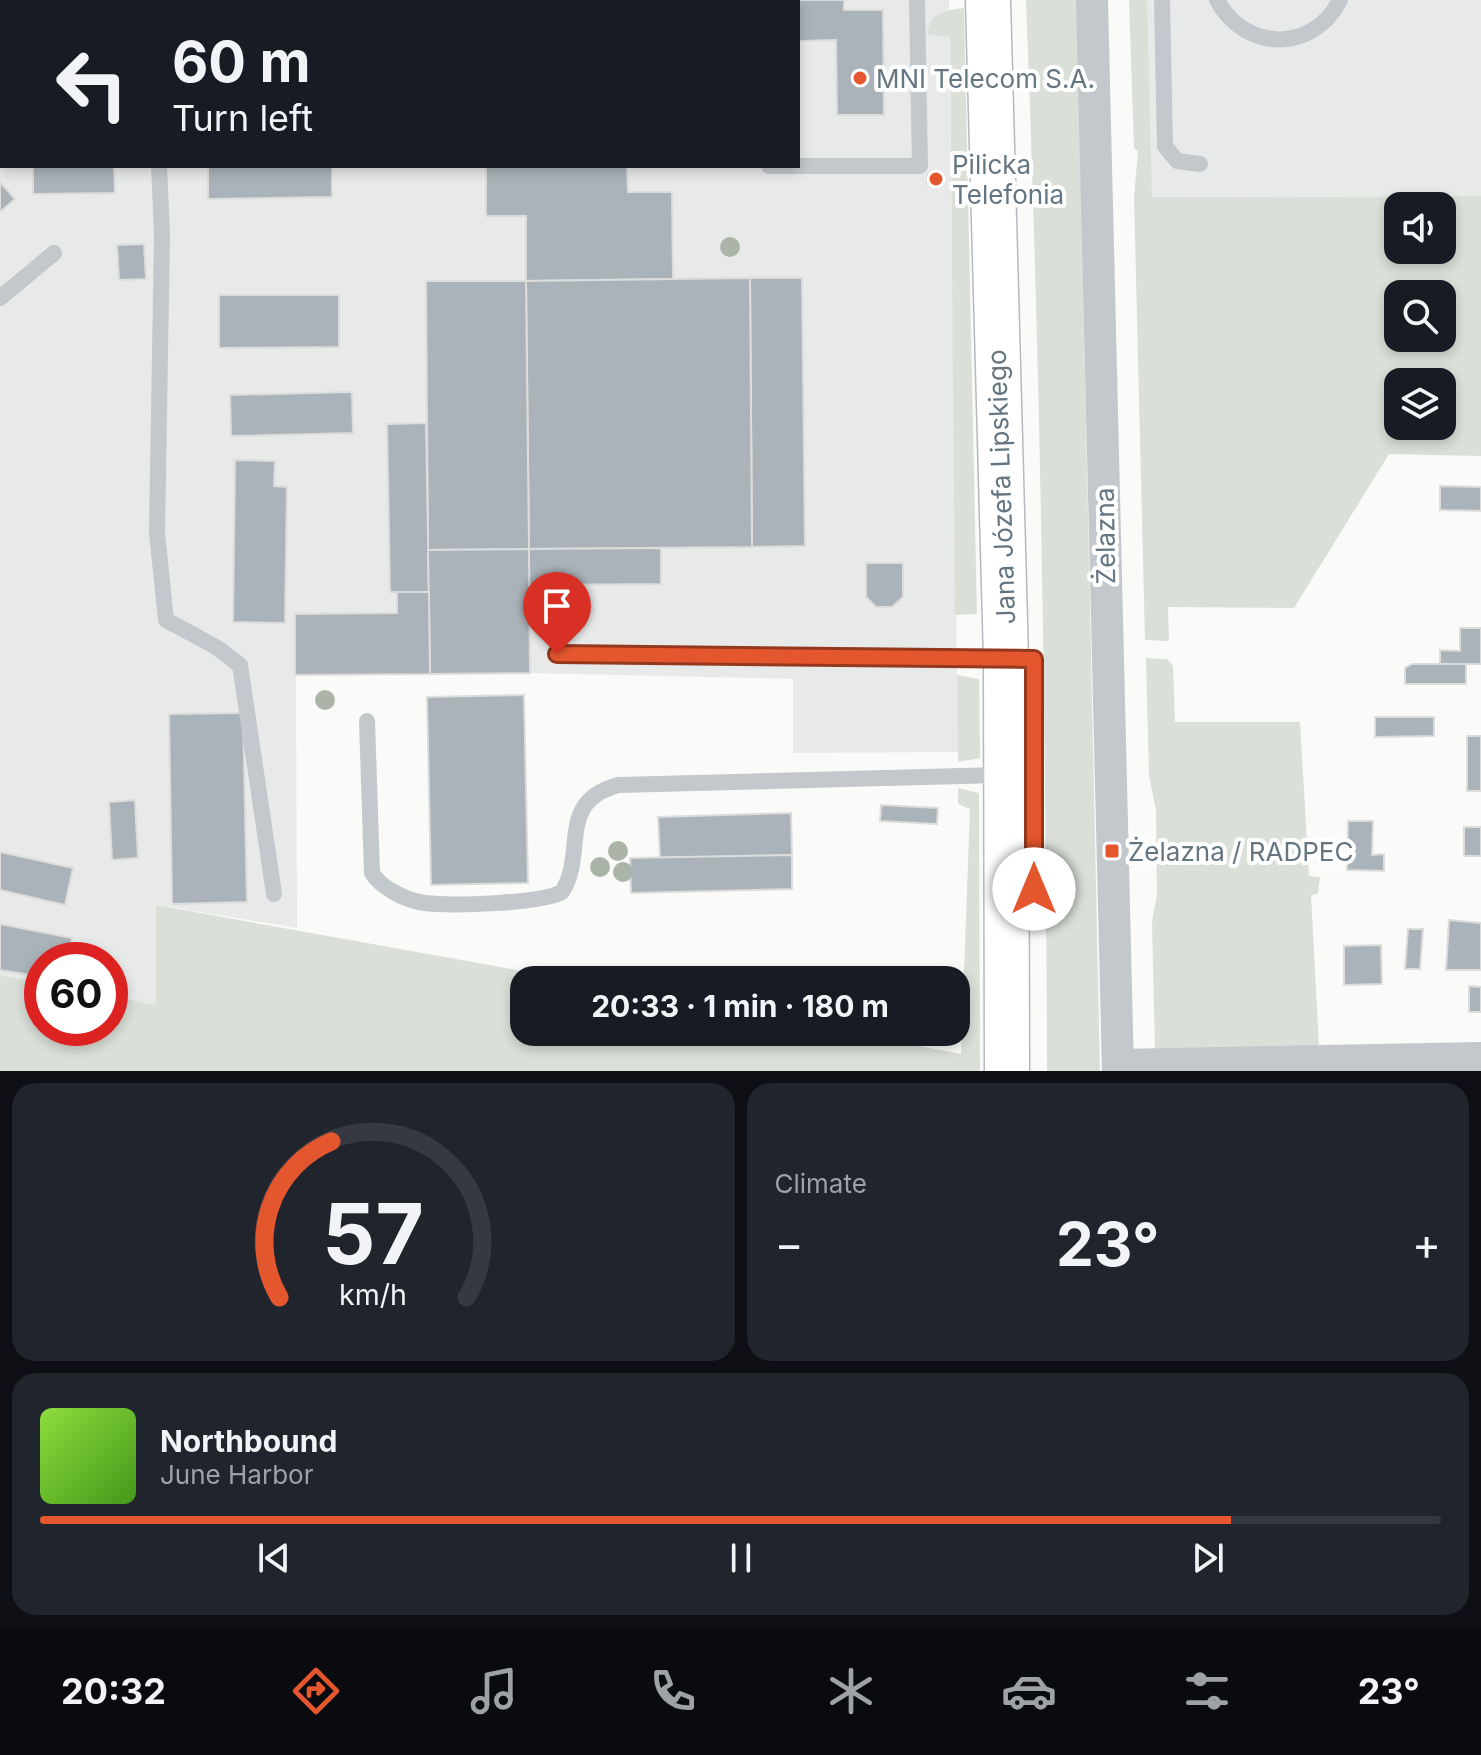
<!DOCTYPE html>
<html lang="en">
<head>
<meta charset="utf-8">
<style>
  :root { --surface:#171b24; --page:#20242c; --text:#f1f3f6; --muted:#9ea1a6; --line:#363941; --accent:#e4572e }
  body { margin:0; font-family:Inter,sans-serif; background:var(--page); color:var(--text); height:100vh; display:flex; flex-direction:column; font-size:30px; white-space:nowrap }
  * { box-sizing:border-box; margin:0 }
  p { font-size:26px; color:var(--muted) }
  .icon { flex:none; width:44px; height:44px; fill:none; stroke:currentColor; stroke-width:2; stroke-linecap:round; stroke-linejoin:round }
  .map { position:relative; height:1071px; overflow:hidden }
  .side { display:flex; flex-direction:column; gap:12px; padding:12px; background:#0d0f14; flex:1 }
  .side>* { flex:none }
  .top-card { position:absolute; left:0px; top:0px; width:800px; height:168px; box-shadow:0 4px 12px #0003; background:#171b24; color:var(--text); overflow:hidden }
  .tools { position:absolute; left:1384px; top:192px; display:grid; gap:16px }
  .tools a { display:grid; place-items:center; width:72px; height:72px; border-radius:16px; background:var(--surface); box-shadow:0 4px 12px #0003; font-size:40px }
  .speed { position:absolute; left:24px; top:942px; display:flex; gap:16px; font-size:40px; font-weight:700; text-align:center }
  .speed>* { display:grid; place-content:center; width:104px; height:104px; border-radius:50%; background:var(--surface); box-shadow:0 4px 12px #0003; line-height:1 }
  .speed .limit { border:12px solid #d22; background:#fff; color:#111 }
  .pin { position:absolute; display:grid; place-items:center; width:68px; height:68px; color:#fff; margin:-82px -34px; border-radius:50% 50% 50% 0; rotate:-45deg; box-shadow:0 0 8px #0007 }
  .pin .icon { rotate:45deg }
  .me { position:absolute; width:88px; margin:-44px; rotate:0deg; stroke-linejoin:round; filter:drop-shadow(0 0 6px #0008) }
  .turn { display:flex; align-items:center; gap:28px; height:168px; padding:0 40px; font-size:36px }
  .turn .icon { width:104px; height:104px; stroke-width:2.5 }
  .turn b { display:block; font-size:56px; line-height:68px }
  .big { font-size:60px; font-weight:700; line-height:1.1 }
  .side .tile { flex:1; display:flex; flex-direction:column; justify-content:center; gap:12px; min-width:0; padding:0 28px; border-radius:24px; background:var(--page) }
  .side .dial { align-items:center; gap:0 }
  .dial svg { height:208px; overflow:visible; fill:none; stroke:var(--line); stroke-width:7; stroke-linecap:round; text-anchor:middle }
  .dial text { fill:var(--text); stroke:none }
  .song { display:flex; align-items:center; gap:24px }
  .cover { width:96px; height:96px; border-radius:12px; background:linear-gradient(135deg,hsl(90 70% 55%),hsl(100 70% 35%)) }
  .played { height:8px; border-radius:4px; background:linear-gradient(90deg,var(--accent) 85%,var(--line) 85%) }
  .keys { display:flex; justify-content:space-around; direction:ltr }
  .heat { display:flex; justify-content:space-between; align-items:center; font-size:44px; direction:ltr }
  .side .tiles { flex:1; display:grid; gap:12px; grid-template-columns:1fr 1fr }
  .tile:last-child { grid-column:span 2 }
  .trip { position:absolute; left:510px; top:966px; width:460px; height:80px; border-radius:24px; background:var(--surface); box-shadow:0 4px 12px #0003; font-weight:700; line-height:80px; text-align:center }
  .dock { display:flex; height:128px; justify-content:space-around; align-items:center; background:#090b0e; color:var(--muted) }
  .dock .icon { width:56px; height:56px }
  .dock .on { color:var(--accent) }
  .dock b { font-size:36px; color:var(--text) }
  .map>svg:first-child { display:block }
  .built { fill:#e8e9e9; fill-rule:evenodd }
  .green { fill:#dadfd7; fill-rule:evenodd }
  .building { fill:#aab3b9; stroke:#dcdcda; stroke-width:2 }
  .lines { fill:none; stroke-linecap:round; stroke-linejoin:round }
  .primary-casing { stroke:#b5babe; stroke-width:47 }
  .lane { stroke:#c3c8cc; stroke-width:16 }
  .street { stroke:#c3c8cc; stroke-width:32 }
  .primary { stroke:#fff; stroke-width:44 }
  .tree { fill:#aab4a7 }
  .route-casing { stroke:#94391e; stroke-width:20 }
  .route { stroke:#e4572e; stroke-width:14 }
  .poi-dot { fill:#e4572e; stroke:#fff; stroke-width:3 }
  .labels { text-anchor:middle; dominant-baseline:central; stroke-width:8; stroke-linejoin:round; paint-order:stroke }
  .poi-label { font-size:26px; fill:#657683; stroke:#fff; text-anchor:start }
  .street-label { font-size:26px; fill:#657683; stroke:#fff }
</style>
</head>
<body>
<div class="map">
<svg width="1481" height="1071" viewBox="0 0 1481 1071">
  <rect width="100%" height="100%" fill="#fafaf8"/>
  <g class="built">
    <path d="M0,0H949L958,752L793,753V679L530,673L296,675L297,928L157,905L156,1005L110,996V960H42V983L0,975ZM2,2H798V166H2Z"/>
    <polygon points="1142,0 1481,0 1481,196 1146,197"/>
  </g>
  <g class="green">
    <path d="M1026,0H1077L1100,1071H1047C1046,714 1040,357 1026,0Z"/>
    <path d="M1129,0H1147L1152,197L1481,196V456L1389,454L1294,608L1168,607L1169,641L1145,640L1134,198L1138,151L1134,148ZM1398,206H1442V250H1398ZM1398,294H1442V338H1398ZM1442,382V426H1398V382Z"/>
    <path d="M964,8L977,614L955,615L950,37L927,34C930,13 945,10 964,8Z"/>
    <polygon points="1146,658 1167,659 1173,666 1175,722 1300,722 1309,876 1320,877 1318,894 1311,895 1319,1047 1155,1050 1152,921 1157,894 1156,810 1149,776"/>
    <polygon points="957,675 979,679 980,758 958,762"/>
    <polygon points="958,788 979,793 980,1071 0,1071 0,975 42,983 42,1028 110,1028 110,996 156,1005 156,905 572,980 524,980 524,1032 846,1032 961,1054 970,809 958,804"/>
  </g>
  <g class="building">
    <rect x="31" y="0" width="82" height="2"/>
    <rect x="206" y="0" width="124" height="2"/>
    <rect x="396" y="0" width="160" height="2"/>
    <polygon points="798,0 844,0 844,10 883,10 884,115 837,115 836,40 799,41"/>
    <polygon points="33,166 114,166 115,193 33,194"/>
    <polygon points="208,166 332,166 332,197 208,199"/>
    <polygon points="486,166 627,166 628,192 672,192 673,279 526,281 526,216 486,216"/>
    <polygon points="927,174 944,175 943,185 927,184"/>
    <polygon points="0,182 15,199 0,212"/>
    <polygon points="144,244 146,279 119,280 117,245"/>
    <polygon points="750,278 802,278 805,546 752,547"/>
    <polygon points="750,278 752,547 529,549 526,281"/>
    <polygon points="426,281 526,281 529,549 428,550"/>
    <polygon points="219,295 339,295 339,347 219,348"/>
    <polygon points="352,392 353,433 231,436 230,395"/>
    <polygon points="426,423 429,592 390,592 387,424"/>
    <polygon points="235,460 275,461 274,486 287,487 285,623 233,622"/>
    <polygon points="1440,486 1481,487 1481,511 1440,510"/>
    <polygon points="661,548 661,584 529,585 529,549"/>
    <polygon points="529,549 530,673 430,674 428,550"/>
    <polygon points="866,563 903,563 903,597 892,607 876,607 866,597"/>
    <polygon points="397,592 429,592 430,674 295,675 295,614 397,613"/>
    <polygon points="1460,628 1481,628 1481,664 1440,664 1440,650 1460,651"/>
    <polygon points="1412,664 1466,664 1466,684 1405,684 1405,668"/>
    <polygon points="524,695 528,883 431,885 427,697"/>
    <polygon points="243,713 247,902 172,904 169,714"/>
    <polygon points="1375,717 1434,717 1434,736 1375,737"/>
    <rect x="1467" y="736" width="14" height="55"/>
    <polygon points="135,800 138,858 112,860 109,802"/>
    <polygon points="881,805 938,808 937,824 880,821"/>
    <polygon points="791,813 792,855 660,858 658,817"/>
    <polygon points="1348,821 1373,821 1372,855 1384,854 1384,871 1347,870"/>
    <rect x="1464" y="827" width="17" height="29"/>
    <polygon points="0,852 73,868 65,905 0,890"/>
    <polygon points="792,855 792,889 631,893 630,858"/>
    <polygon points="1449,920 1481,923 1481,970 1446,970"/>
    <polygon points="0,924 72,938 68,960 42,960 42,977 0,970"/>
    <polygon points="1408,929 1423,929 1420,969 1405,969"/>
    <polygon points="1381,945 1382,984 1344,985 1344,946"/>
    <polygon points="1469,986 1481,987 1481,1012 1469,1012"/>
  </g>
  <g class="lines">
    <g class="primary-casing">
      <polyline id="primary" points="988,0 1006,659 1007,1071"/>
    </g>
    <g class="lane">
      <polyline points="152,0 152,2"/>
      <polyline points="764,0 764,2"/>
      <polyline points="1162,0 1165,146 1177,161 1200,164"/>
      <path d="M1217,0C1244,51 1313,54 1340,0"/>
      <polyline points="159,166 162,234 157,533 166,620 216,647 240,665 274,894"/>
      <polyline points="769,166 920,166 917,0"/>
      <polyline points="0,298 54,253"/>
      <polyline points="557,654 1034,659"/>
      <path d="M367,721L372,873C381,888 407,901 425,903C452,906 540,904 562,892C587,853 556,802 618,785L1034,774"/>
    </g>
    <g class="street">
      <polyline points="1092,0 1118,1071"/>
      <polyline points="1118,1065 1481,1058"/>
    </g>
    <use href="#primary" class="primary"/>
  </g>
  <g class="tree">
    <circle cx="730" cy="247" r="10"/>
    <circle cx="325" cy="700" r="10"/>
    <circle cx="618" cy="851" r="10"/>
    <circle cx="600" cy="867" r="10"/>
    <circle cx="623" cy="872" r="10"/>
  </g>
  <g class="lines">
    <g class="route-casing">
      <polyline id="route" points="557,654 1034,659 1034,889"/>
    </g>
    <use href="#route" class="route"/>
  </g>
  <g class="poi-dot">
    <circle cx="860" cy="78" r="8"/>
    <circle cx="936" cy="179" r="8"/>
    <rect x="1104" y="843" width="16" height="16" rx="4"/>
  </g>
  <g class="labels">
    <g class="poi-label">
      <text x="876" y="78">MNI Telecom S.A.</text>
      <text x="952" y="164">Pilicka<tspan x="952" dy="30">Telefonia</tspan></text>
      <text x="1128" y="851">Żelazna / RADPEC</text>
    </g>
    <g class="street-label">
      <text transform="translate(1001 487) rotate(-92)">Jana Józefa Lipskiego</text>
      <text transform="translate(1105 536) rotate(-91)">Żelazna</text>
    </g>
  </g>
</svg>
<div class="tools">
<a><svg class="icon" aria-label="sound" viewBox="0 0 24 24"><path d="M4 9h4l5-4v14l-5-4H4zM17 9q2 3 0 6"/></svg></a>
<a><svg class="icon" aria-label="search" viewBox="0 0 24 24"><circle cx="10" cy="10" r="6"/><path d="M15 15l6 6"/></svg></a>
<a><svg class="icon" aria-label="layers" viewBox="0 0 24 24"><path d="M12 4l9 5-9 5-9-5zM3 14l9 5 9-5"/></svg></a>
</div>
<div class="speed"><div class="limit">60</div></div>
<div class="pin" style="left:557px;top:654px;background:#d93025"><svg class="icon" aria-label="arrive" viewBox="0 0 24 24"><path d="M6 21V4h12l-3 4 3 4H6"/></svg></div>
<svg class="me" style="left:1034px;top:889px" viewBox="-20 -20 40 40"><circle r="19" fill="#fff"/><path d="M0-13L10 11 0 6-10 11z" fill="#e4572e"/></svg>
<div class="trip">20:33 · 1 min · 180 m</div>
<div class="top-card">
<div class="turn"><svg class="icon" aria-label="left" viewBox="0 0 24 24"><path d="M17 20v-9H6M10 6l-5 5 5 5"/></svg><div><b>60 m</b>Turn left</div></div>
</div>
</div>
<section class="side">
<div class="tiles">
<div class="tile dial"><svg viewBox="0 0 100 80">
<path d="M14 69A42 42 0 1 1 86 69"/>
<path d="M14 69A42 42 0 0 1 34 9" stroke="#e4572e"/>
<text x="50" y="56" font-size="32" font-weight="700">57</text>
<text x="50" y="72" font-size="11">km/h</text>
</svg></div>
<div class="tile"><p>Climate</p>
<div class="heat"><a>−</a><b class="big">23°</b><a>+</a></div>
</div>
<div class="tile">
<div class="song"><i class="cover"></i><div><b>Northbound</b><p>June Harbor</p></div></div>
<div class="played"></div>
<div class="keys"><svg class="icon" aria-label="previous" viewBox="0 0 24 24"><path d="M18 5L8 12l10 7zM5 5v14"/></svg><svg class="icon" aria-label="pause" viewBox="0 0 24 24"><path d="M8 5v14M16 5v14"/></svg><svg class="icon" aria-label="next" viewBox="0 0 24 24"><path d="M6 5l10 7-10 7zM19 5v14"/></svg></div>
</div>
</div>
</section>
<nav class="dock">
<b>20:32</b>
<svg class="icon on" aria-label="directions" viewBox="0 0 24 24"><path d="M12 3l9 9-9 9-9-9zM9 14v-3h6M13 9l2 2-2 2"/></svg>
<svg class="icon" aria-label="music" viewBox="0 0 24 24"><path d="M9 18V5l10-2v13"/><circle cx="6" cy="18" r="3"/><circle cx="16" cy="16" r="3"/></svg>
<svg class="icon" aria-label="phone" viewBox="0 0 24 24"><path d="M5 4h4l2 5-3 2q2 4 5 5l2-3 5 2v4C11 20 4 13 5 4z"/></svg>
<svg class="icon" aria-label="climate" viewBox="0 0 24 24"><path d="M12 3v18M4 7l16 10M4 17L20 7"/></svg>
<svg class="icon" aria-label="car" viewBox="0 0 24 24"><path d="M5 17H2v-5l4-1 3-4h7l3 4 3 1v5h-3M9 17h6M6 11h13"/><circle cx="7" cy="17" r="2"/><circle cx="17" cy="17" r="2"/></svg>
<svg class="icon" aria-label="filters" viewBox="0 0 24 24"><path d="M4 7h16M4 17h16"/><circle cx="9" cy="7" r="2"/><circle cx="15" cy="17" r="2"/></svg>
<b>23°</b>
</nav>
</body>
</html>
